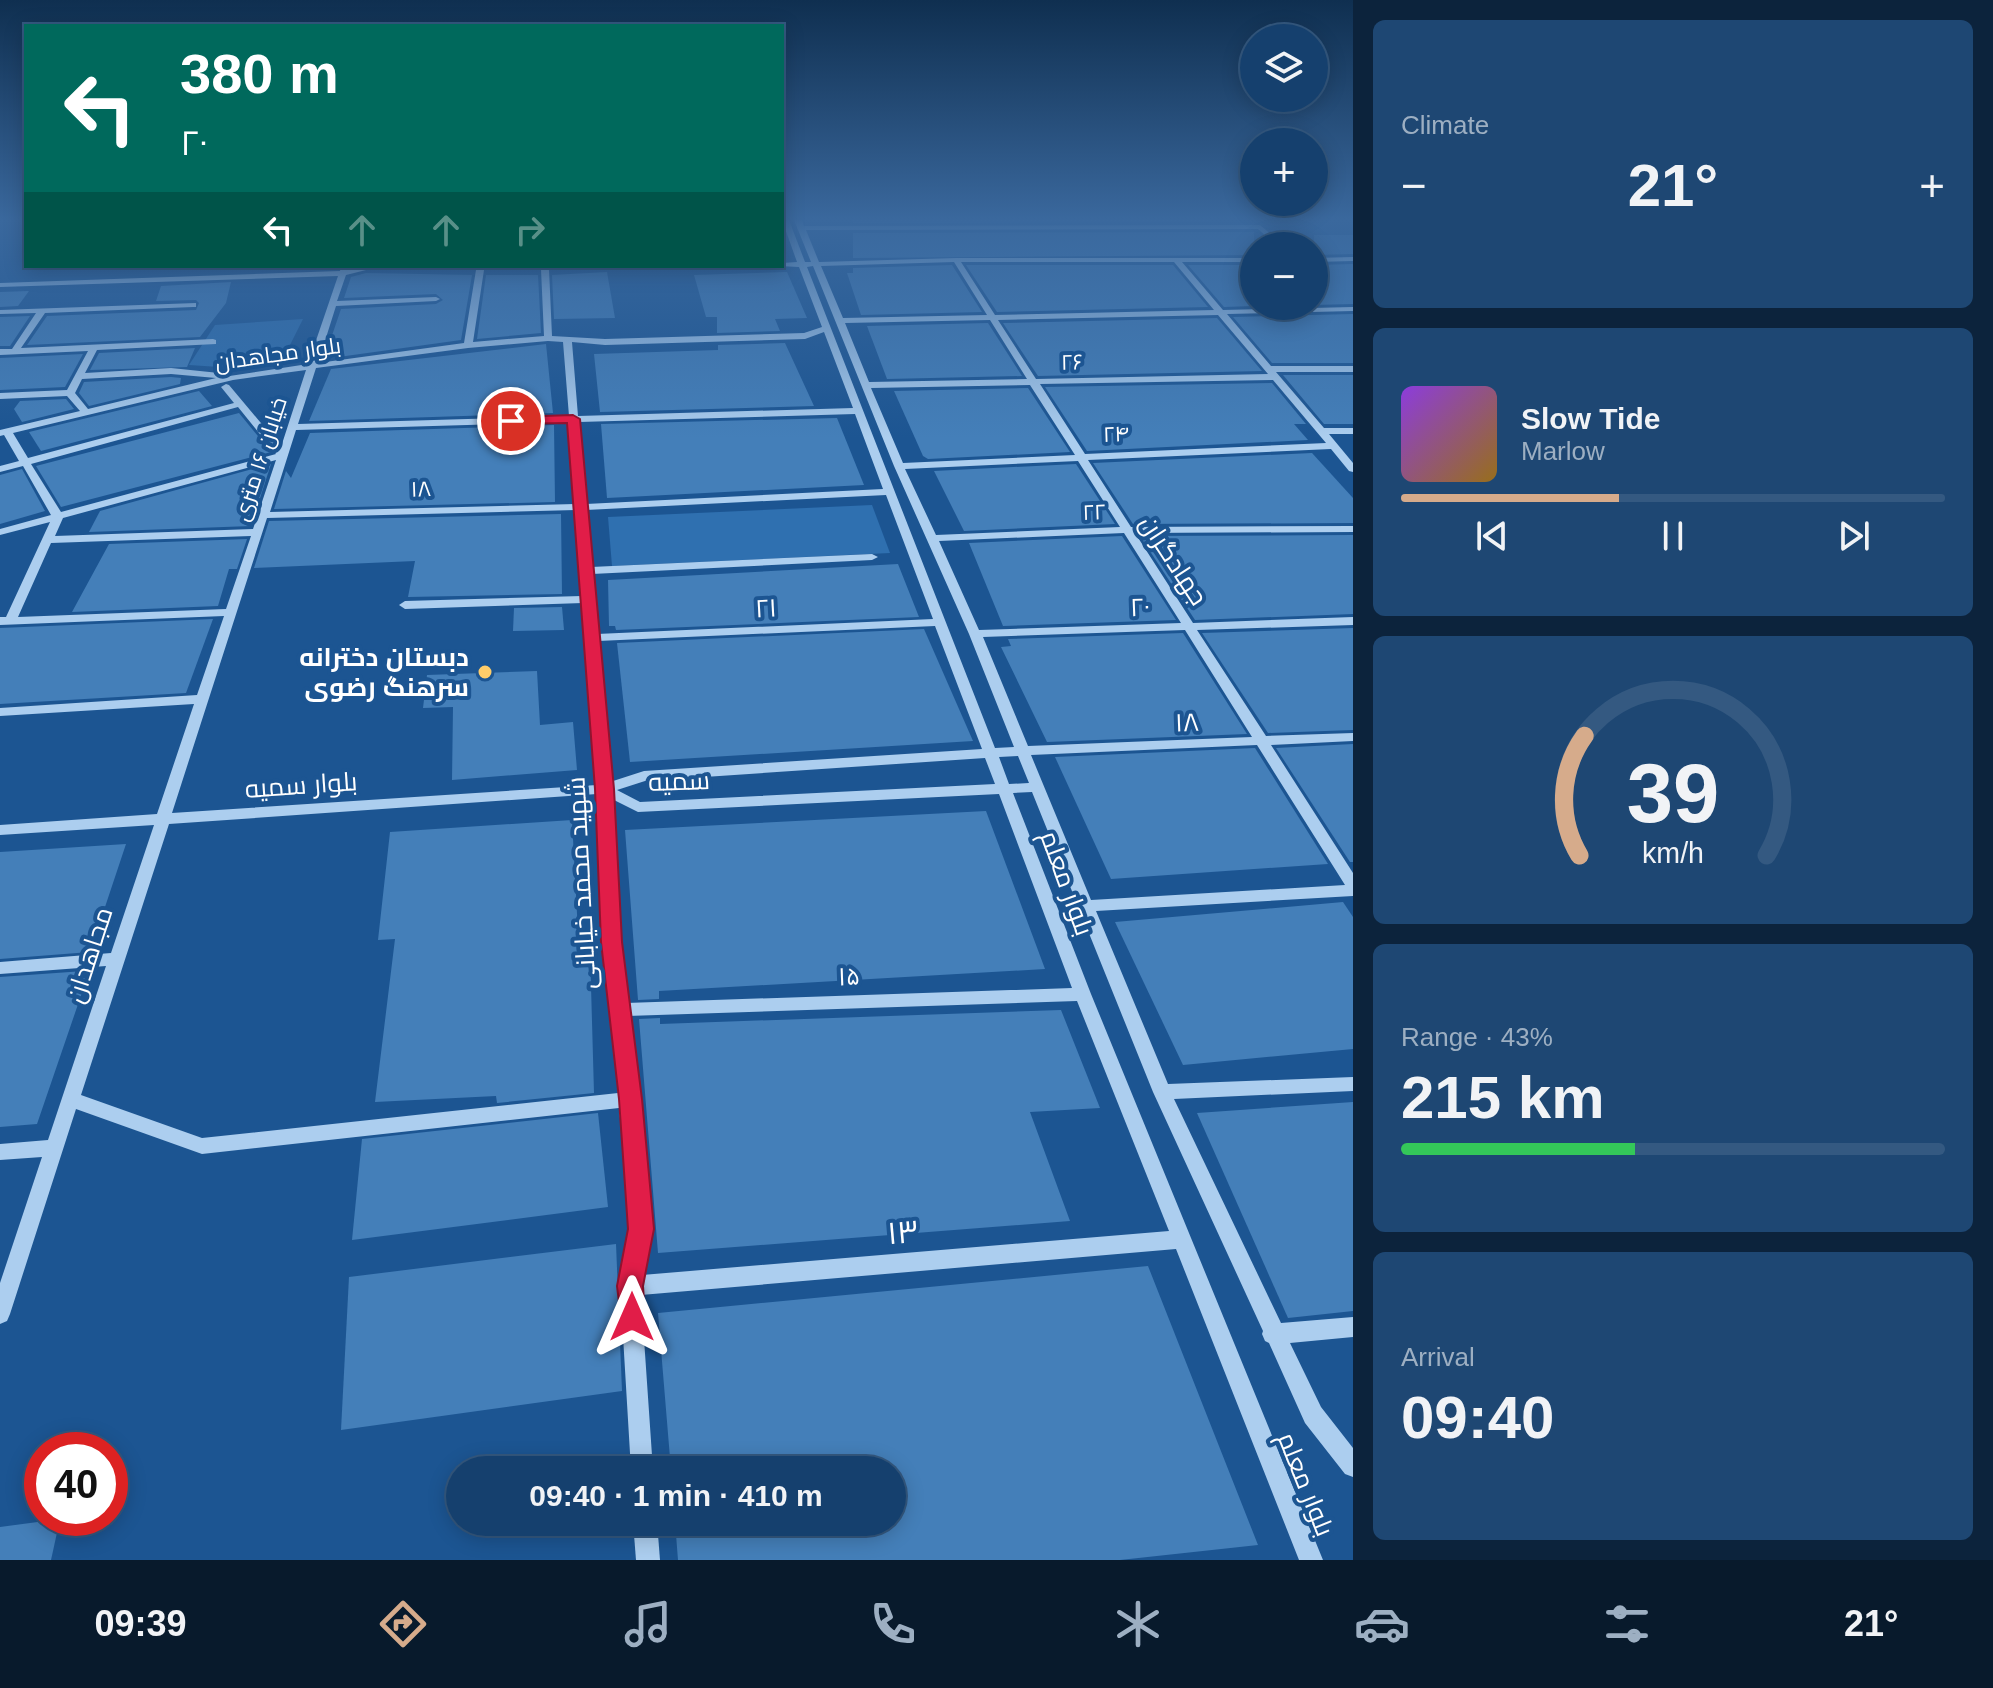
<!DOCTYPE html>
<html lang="en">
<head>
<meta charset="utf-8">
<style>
  :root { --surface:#15406e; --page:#1e4773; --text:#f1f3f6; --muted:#9dafc2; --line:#345981; --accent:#d6ab8b }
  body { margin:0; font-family:Arial,Cairo,sans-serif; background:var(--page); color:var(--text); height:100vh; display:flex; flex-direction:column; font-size:30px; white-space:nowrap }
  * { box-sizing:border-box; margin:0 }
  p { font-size:26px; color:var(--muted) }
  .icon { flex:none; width:44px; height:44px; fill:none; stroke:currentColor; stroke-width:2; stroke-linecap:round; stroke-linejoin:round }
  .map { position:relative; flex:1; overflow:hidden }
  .panel { display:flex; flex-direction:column; gap:20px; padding:20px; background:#0c233c; width:640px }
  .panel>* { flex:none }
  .banner { position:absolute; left:24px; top:24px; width:760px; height:244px; border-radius:0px; box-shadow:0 4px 20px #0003,0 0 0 2px var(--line); background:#00695c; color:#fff; overflow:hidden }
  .tools { position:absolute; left:1240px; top:24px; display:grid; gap:16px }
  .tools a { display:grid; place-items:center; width:88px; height:88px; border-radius:50%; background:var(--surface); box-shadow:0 4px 20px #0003,0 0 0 2px var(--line); font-size:40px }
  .speed { position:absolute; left:24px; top:1432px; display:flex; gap:16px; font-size:40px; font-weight:700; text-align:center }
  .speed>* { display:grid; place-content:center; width:104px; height:104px; border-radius:50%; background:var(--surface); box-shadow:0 4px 20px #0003,0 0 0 2px var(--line); line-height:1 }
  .speed .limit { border:12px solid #d22; background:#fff; color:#111 }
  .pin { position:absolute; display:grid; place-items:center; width:68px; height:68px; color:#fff; margin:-34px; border:4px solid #fff; border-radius:50%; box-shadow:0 2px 8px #0007 }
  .me { position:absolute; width:88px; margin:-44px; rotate:0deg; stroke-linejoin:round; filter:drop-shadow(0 0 6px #0008) }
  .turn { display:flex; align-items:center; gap:28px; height:168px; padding:0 24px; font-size:36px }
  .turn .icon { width:104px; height:104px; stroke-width:2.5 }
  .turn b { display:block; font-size:56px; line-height:68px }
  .lanes { display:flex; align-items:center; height:76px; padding:0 24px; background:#0003; justify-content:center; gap:40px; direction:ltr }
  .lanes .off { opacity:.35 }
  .big { font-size:60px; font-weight:700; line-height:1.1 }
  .panel .tile { flex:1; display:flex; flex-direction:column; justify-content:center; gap:12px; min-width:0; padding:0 28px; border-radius:12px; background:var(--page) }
  .panel .dial { align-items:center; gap:0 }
  .dial svg { height:208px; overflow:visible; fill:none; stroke:var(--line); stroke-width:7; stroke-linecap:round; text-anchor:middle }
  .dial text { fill:var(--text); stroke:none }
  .song { display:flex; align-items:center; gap:24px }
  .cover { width:96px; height:96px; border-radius:12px; background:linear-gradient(135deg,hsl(270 70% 55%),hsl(40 70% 35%)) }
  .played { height:8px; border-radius:4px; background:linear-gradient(90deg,var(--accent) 40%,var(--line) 40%) }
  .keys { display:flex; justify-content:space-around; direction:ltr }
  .heat { display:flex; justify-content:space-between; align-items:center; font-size:44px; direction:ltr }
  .charge { height:12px; border-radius:6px; background:linear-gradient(90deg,#34c759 43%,var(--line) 0) }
  .trip { position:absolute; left:446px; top:1456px; width:460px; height:80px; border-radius:40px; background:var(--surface); box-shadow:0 4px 20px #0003,0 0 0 2px var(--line); font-weight:700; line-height:80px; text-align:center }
  .tab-bar { display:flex; height:128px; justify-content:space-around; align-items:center; background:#081a2c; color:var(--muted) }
  .tab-bar .icon { width:56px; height:56px }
  .tab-bar .current { color:var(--accent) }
  .tab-bar b { font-size:36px; color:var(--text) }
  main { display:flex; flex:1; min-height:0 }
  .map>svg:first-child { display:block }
  .green { fill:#2f70b0 }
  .building { fill:#447fb9 }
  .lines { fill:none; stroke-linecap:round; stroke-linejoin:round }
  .minor { fill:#acceef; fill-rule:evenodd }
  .route { fill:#e11d48; stroke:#92132f; stroke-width:2 }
  .poi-dot { fill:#ffcd6a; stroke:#1c5592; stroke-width:3 }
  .labels { text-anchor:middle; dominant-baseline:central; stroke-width:8; stroke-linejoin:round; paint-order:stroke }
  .far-street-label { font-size:22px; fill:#fff; stroke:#1c5592 }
  .street-label { font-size:26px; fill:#fff; stroke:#1c5592 }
  .poi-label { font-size:26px; font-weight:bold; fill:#fff; stroke:#1c5592; text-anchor:end }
  .near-street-label { font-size:32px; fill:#fff; stroke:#1c5592 }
</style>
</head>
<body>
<main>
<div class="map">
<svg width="1353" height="1560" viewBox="0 0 1353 1560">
  <rect width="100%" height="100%" fill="#1c5592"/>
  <g class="green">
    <polygon points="303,319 284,357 219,367 189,365 215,325"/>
    <polygon points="872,505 890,553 612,566 608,517"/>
  </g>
  <g class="building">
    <polygon points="853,220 1208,220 1210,222 853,223"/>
    <polygon points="1254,232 1254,255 853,258 853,233"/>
    <polygon points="1314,235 1353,235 1353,254 1314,255"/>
    <polygon points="1353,264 1353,304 1314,305 1314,265"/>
    <polygon points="952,265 982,312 861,315 847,273 853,273 853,268"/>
    <polygon points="966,265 1173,265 1208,307 997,312"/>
    <polygon points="1188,265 1254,265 1254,306 1224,307"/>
    <polygon points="607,272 615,318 554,319 552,275"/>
    <polygon points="787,272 807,318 775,319 780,331 717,333 717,317 706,317 694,275"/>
    <polygon points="366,273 472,275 461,340 324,359 341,309 436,304 443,300 436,294 344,298 351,277"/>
    <polygon points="486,275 538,275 541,333 477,339"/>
    <polygon points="231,282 226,303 200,337 27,345 47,316 196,310 199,303 196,300 156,301 161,286"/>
    <polygon points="29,291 18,306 0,307 0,292"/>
    <polygon points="1353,314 1353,363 1272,363 1233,317"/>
    <polygon points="30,316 10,346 0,346 0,317"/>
    <polygon points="1217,318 1262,371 1038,376 1003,323"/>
    <polygon points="988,323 1022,376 887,379 867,326"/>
    <polygon points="785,343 814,406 600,412 594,354 718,350 718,345"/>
    <polygon points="546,344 553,413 309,421 331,369"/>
    <polygon points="195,348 187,367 90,370 99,353"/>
    <polygon points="83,354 65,387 0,390 0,358"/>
    <polygon points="1283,375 1353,375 1353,424 1324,424"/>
    <polygon points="171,377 181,378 180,384 89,406 79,393 84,382"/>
    <polygon points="1272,383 1306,424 1294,424 1308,440 1087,451 1045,387"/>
    <polygon points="1028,388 1070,452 928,459 923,456 894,391"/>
    <polygon points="199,391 212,406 41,451 29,432"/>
    <polygon points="66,399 74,409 22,422 14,409 20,401"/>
    <polygon points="239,413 271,452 61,507 36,466"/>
    <polygon points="837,418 864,485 607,498 601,424"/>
    <polygon points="554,425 555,502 274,509 286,471 291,478 310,433"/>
    <polygon points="1312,453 1353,498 1353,523 1133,524 1093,463"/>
    <polygon points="271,464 251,526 89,532 100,511"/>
    <polygon points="1076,464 1115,524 964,531 934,471"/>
    <polygon points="22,469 45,511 0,524 0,475"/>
    <polygon points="561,514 562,594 408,597 415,561 254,568 269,521"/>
    <polygon points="1353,535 1353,614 1195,620 1140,536"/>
    <polygon points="1122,536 1176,620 1003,626 969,543"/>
    <polygon points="247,539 237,569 229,569 218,606 72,612 109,544"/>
    <polygon points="898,564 919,617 616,630 615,626 609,626 608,580"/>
    <polygon points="562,607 564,630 513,631 514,608"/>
    <polygon points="213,619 186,693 0,704 0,628"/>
    <polygon points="1353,628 1353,730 1268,733 1202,633"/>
    <polygon points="924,629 973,741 630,762 617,643"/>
    <polygon points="1183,633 1247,734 1047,742 1001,647 1011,646 1008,639"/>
    <polygon points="537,671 540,725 573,722 577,770 452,780 453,707 423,708 427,675"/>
    <polygon points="1353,744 1353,862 1350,862 1276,748"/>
    <polygon points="1255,748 1328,864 1111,879 1055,757"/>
    <polygon points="986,811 1045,969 659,991 659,999 638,1000 625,830"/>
    <polygon points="572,820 579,951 590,950 594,1093 497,1103 496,1096 375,1102 395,939 378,940 390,832"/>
    <polygon points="126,844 90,952 0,959 0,852"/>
    <polygon points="1343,902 1353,917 1353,1049 1183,1065 1115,922"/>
    <polygon points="84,971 82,978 87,978 37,1124 0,1127 0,977"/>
    <polygon points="1061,1010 1100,1108 1030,1112 1070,1221 658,1253 639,1019 660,1018 660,1024"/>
    <polygon points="1353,1102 1353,1311 1288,1318 1197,1113"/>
    <polygon points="598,1113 608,1207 352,1240 362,1139"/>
    <polygon points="616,1244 622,1391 341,1430 349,1277"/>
    <polygon points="1148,1266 1258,1545 1120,1560 678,1560 675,1522 892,1522 892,1470 671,1470 658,1313"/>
    <polygon points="60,1519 51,1560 0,1560 0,1527"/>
  </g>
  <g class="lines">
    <g class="minor">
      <path d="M782,220H789L805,262H811L794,220H802L804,226L1260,225L1285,246H1277L1258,229L806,230L819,262L956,258H1254V262H1182L1223,310L1353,307V311L1227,314L1271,366H1353V372H1276L1324,428H1353V434H1329L1353,463V472L1349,471L1331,449L1088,460L1131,527L1353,526V532L1135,533L1193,623L1353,617V625L1197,630L1266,736L1353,733V741L1271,745L1353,873V896L1096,911L1168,1084L1353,1077V1091L1174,1099L1281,1323L1353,1317V1337L1290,1343L1321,1407L1353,1448V1477L1345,1474L1305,1423L1269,1343L1265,1341L1262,1334L1263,1331L1153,1092L1032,792L1013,793L1091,994L1323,1560H1299L1176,1249L641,1295L653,1470H631L620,1286L631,1229L619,1108L202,1154L76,1109L10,1314L7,1321L0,1324V1283L42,1157L0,1160V1144L48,1140L106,966L0,974V962L111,953L154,825L0,835V825L157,814L194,704L0,716V708L197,695L224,616L0,625V617H6L50,522L0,535V529L51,515L23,466L0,472V466L19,461L4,435L0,436V430L80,411L67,396L0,399V393L67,390L88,351L0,355V349H12L36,313L0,314V310L196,303V307H193L45,313L21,348L213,339L216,340V344L97,350L85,373L171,368L219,373L223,377L308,364L338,276L0,287V283L340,271L341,266H349L348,270L364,266H739L735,268L549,269L552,336L605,339L804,333L822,327L799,267L779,266H782V263L797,262ZM954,262L987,315L843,318L821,266ZM961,262H1174L1214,310L995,315ZM813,266L894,466L969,634L1014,747L995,748L807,267ZM541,269L544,336L473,342L484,270ZM366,270H476L464,343L318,363L336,306L436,301L440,299L436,297L337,301L346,275ZM1218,315L1268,374L1036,379L998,320ZM990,320L1027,379L869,382L845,323ZM824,332L853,408L578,416L572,342L605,345L805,339ZM548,341L563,342L569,416L298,424L316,368L468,348ZM306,370L281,447L229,385L226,384L221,387L234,403L28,458L13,433L233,380ZM171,374L216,378L88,409L75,393L82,379ZM1273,380L1326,443L1085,454L1040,384ZM1030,385L1075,455L903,463L871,388ZM238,407L276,454L61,512L31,464ZM855,414L883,489L586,504L579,422ZM569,422L575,504L270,512L296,430ZM276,460L253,529L55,536L63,518ZM1078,461L1120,527L936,535L905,469ZM886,495L933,619L597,634L592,574L872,560L878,557L872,554L591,567L586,510ZM576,510L582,596L405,601L399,605L405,609L583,603L597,785L172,813L267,518ZM1124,533L1181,623L979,630L939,541ZM251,536L226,609L18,617L51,543ZM935,626L982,749L644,771L610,782L598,641ZM1185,630L1252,737L1028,746L983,637ZM1257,745L1345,885L1091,900L1031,755ZM1018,756L1029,783L1009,784L999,757ZM985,758L995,784L640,802L617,790L645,781ZM597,794L603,942L618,1093L202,1138L81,1095L169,824ZM999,794L1072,988L626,1003L619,942L612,799L638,812ZM1077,1001L1169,1231L642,1275L651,1229L637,1103L639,1099L636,1093L627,1016Z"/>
      <polygon points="1353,257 1353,261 1314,262 1314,258"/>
      <polygon points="633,1522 657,1522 660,1560 636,1560"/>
    </g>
  </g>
  <linearGradient id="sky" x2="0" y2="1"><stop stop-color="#0f2f50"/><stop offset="0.5" stop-color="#3a689d"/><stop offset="1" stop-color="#3a689d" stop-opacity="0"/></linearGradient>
  <rect width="1353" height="438" fill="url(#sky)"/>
  <polygon class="route" points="573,415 580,419 614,789 622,942 642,1099 654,1229 643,1286 645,1317 641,1326 632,1330 622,1326 617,1286 628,1229 619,1099 601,942 595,789 567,423 511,424 505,421 511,417"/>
  <circle class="poi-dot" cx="485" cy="672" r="8"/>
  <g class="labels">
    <g class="far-street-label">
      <text transform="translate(278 354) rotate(-8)">بلوار مجاهدان</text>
      <text transform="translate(1072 362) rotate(-1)">۲۶</text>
      <text transform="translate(1116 434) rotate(-2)">۲۴</text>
      <text transform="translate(260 459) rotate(-72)">خیابان ۱۶ متری</text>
      <text transform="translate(421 489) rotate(-2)">۱۸</text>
      <text transform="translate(1094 512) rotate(-2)">۲۲</text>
    </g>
    <g class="street-label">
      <text transform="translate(1174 560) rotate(57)">جهادگران</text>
      <text transform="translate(1140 607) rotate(-2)">۲۰</text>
      <text transform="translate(766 608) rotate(-3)">۲۱</text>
      <text transform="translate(1187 722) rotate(-2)">۱۸</text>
      <text transform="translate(679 781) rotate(-2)">سمیه</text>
      <text transform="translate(301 785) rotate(-4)">بلوار سمیه</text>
      <text transform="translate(581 883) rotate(-93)">شهید محمد خیابانی</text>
      <text transform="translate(1067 883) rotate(70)">بلوار معلم</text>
      <text transform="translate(89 955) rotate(-72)">مجاهدان</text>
      <text transform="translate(849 976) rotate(-2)">۱۵</text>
      <text transform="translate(1306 1484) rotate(68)">بلوار معلم</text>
    </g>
    <g class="poi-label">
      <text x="469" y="657">دبستان دخترانه<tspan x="469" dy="30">سرهنگ رضوی</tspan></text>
    </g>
    <g class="near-street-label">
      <text transform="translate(903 1232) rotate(-5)">۱۳</text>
    </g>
  </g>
</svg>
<div class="tools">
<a><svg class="icon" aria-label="layers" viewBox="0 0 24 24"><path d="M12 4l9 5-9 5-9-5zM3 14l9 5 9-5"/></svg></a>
<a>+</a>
<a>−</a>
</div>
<div class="speed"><div class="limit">40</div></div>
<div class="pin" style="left:511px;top:421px;background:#d93025"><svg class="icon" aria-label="arrive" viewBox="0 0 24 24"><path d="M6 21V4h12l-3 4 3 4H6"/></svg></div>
<svg class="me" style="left:632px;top:1317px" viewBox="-20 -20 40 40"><path d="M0-17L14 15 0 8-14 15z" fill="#e11d48" stroke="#fff" stroke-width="4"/></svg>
<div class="trip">09:40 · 1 min · 410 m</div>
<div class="banner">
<div class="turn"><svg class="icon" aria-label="left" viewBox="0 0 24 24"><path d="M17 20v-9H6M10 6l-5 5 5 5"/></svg><div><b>380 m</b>۲۰</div></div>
<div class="lanes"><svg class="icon" aria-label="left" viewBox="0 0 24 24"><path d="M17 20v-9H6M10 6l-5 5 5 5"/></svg><svg class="icon off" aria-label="ahead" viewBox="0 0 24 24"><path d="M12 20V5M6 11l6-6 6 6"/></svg><svg class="icon off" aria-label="ahead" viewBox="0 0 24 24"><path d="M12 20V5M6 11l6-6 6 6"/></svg><svg class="icon off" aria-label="right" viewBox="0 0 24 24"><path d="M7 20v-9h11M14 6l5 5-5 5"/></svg></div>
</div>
</div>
<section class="panel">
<div class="tile"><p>Climate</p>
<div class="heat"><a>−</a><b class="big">21°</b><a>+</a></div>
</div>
<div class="tile">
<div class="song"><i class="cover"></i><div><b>Slow Tide</b><p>Marlow</p></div></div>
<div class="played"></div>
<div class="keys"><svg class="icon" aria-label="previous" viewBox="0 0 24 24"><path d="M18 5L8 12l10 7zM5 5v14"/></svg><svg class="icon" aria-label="pause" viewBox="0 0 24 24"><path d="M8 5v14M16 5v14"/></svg><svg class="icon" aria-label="next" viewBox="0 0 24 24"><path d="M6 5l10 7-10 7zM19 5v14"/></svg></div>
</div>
<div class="tile dial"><svg viewBox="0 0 100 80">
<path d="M14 69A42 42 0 1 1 86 69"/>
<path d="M14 69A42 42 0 0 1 16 23" stroke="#d6ab8b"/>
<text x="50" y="56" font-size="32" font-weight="700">39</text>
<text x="50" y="72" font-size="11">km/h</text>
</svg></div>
<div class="tile"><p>Range · 43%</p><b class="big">215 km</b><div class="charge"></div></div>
<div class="tile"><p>Arrival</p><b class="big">09:40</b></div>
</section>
</main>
<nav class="tab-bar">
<b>09:39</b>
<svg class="icon current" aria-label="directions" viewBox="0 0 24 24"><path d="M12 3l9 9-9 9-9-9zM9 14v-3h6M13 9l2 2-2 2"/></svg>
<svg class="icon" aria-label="music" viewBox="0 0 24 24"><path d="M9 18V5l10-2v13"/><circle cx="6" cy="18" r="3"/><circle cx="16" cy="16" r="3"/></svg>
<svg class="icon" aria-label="phone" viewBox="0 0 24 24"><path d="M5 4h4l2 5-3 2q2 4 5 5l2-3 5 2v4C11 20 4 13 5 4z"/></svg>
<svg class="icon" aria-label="climate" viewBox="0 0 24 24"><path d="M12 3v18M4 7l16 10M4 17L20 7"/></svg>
<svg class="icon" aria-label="car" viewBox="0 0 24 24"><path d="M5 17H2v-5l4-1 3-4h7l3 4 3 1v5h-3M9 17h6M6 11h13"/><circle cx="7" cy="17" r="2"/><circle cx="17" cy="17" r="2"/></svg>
<svg class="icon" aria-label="filters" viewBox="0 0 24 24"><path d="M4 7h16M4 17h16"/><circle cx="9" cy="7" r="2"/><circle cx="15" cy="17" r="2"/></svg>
<b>21°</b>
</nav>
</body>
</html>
